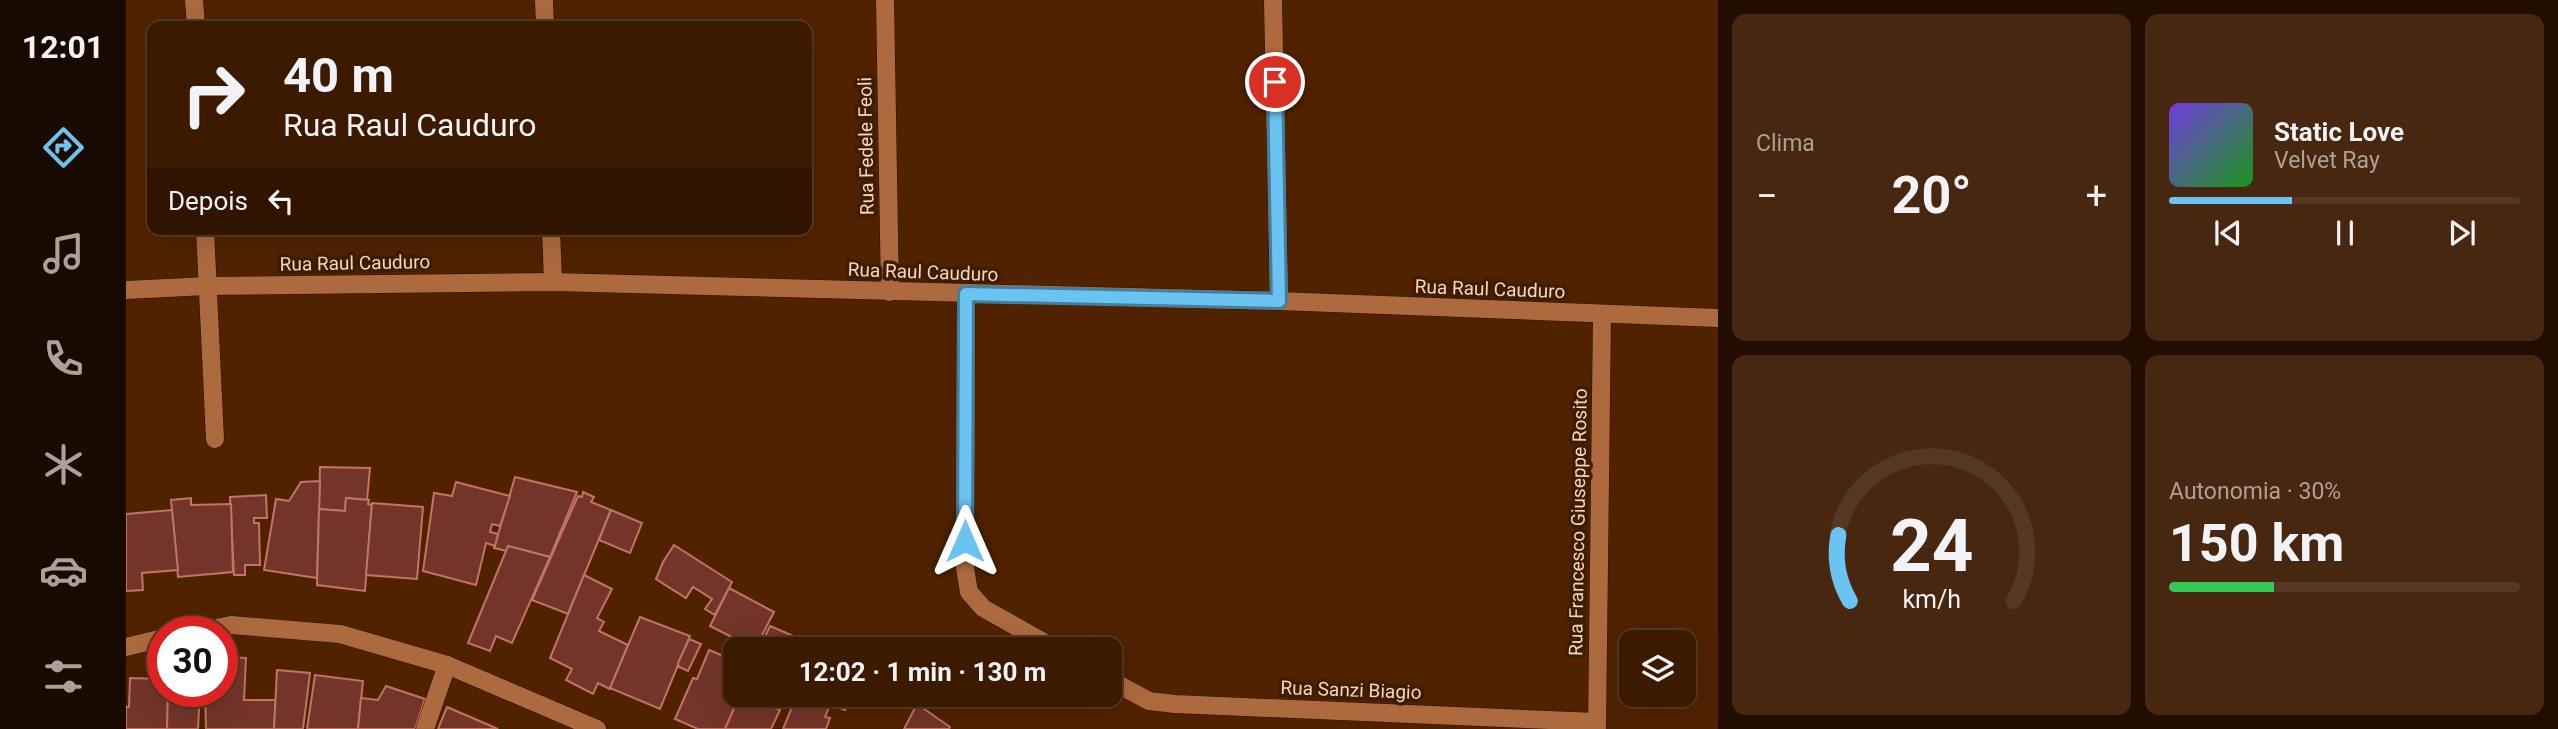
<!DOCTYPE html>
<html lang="pt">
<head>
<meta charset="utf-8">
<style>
  :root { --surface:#3c1a00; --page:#47270f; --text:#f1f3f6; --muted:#aca199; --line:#553822; --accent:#6ac3f1 }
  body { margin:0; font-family:Roboto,sans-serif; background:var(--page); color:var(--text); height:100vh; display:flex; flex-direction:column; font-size:26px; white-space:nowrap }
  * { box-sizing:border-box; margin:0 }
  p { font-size:23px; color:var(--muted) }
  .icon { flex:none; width:38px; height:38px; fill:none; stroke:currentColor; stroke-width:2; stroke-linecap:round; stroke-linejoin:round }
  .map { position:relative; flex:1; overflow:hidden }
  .sheet { display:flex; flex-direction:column; gap:14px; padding:14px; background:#210e00; width:840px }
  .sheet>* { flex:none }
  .guide { position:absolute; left:21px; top:21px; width:665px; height:214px; border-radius:14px; box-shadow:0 7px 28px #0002,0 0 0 2px var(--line); background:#3c1a00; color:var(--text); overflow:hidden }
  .fabs { position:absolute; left:1493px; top:630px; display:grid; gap:14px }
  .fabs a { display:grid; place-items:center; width:77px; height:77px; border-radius:14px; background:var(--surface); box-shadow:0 7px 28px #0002,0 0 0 2px var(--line); font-size:35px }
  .speed { position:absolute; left:21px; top:616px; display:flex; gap:14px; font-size:35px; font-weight:700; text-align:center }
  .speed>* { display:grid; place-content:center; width:91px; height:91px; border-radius:50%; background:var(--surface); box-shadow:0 7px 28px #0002,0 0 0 2px var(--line); line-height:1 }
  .speed .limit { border:10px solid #d22; background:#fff; color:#111 }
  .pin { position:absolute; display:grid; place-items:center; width:60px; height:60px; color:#fff; margin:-30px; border:4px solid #fff; border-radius:50%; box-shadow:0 2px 7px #0007 }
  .me { position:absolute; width:77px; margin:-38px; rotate:0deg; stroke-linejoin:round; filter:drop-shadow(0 0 5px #0008) }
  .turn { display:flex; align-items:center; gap:24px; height:147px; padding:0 21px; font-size:32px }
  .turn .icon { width:91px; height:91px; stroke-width:2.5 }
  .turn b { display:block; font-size:49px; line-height:60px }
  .then { display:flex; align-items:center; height:66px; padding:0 21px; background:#0003; gap:14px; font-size:26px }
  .big { font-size:52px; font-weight:700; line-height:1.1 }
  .sheet .tile { flex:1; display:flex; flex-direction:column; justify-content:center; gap:10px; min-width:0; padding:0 24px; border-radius:14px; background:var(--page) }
  .sheet .dial { align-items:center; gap:0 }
  .dial svg { height:182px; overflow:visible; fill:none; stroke:var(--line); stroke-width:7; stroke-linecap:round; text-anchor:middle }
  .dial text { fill:var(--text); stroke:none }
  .song { display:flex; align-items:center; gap:21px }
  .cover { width:84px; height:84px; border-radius:10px; background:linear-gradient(135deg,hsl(260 70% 55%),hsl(120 70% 35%)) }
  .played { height:7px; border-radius:4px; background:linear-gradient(90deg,var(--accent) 35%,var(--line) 35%) }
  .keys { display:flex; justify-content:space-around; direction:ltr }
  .heat { display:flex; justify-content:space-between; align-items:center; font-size:38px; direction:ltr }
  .charge { height:10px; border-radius:5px; background:linear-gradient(90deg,#34c759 30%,var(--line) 0) }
  .sheet .tiles { flex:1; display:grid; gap:14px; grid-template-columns:repeat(2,1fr) }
  .trip { position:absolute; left:597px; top:637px; width:399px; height:70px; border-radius:14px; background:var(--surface); box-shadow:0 7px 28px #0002,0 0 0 2px var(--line); font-weight:700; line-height:70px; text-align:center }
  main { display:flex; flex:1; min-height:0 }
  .tabs { display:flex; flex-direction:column; width:126px; justify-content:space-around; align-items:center; background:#180a00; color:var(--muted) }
  .tabs .icon { width:49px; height:49px }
  .tabs .on { color:var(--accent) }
  .tabs b { font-size:32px; color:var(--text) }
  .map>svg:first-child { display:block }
  .building { fill:#733529; stroke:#c37464; stroke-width:2 }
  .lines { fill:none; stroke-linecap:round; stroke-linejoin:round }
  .service-casing { stroke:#2e0e00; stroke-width:19 }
  .minor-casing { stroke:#2e0e00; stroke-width:19 }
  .tertiary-casing { stroke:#2e0e00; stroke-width:19 }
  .service { stroke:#ad6a3f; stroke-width:18 }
  .minor { stroke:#ad6a3f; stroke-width:18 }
  .tertiary { stroke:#ad6a3f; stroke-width:18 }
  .route-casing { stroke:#457f9d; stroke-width:18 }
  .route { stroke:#6ac3f1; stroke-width:12 }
  .labels { text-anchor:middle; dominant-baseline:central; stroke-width:7; stroke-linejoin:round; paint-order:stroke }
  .street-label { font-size:19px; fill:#fad5be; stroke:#3e1d05 }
</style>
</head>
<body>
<main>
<nav class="tabs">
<b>12:01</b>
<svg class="icon on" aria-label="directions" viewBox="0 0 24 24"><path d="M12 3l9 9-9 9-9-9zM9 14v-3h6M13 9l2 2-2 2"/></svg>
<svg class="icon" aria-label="music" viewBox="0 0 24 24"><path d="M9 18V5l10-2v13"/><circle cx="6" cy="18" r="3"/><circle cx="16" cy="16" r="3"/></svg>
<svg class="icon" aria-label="phone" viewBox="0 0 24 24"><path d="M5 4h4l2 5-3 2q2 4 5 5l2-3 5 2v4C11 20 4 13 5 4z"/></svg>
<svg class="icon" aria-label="climate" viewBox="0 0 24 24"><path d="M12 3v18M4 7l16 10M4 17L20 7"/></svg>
<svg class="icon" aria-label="car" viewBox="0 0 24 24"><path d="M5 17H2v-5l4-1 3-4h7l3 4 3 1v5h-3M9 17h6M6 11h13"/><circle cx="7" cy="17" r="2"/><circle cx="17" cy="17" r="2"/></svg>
<svg class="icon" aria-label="filters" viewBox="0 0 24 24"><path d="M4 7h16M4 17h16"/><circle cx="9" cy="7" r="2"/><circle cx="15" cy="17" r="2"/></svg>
</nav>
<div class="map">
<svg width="1592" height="729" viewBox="0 0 1592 729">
  <rect width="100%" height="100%" fill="#502200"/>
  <g class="building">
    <polygon points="194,467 244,468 241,500 220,498 219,511 193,509"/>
    <polygon points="389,477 451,492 424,557 382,546 381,551 368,548"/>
    <polygon points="194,481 191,578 138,570 150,499 163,501 175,482"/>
    <polygon points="330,482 384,496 374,526 366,524 364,532 372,534 369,546 360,543 350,585 297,571 308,493 326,496"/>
    <polygon points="457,492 468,497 465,502 485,510 442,614 406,600 452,496 456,497"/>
    <polygon points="140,495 141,518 128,518 128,523 133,523 134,565 119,565 119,575 108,575 104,497"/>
    <polygon points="65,498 65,505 105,504 107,572 52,577 45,500"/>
    <polygon points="220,498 243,500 242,504 246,505 239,591 191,585 193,509 219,511"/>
    <polygon points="246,503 297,507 291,579 240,575"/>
    <polygon points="46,510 52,570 16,573 17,590 0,591 0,514"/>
    <polygon points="485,510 516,523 504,553 473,540"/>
    <polygon points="548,545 606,582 589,615 579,609 586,599 567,587 560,598 530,579 537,562"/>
    <polygon points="382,546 424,557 386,643 370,636 364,651 342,643"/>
    <polygon points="458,575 486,589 471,618 478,622 473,631 502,645 484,689 472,683 467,694 440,680 446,669 424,658"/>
    <polygon points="603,588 648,612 629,649 584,626"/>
    <polygon points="514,617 564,636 534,709 484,688"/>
    <polygon points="644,626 691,646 690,649 633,649"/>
    <polygon points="563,639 575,644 562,671 553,667 552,663"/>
    <polygon points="583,650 609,661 609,695 614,695 599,729 572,729 549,719 567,678 571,679"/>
    <polygon points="96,657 120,658 118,700 150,700 148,729 80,729 79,691 96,691"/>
    <polygon points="151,670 184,673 177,729 148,729"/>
    <polygon points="189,675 237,681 232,729 181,729"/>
    <polygon points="4,678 37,679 37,691 42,691 41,729 0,729 0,707 3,707"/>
    <polygon points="260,686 299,699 289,729 232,729 235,698 252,700"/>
    <polygon points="42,691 74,691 72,729 41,729"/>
    <polygon points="614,695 654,710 645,729 599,729"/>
    <polygon points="671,695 725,695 719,710 704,705 699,717 704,718 700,729 657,729"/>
    <polygon points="791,704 824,727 823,729 778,729"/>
    <polygon points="321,707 372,729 312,729"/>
  </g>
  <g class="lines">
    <g class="service-casing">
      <polyline id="service" points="299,729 321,665"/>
    </g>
    <g class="minor-casing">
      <g id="minor">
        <polyline points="68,0 70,26"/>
        <polyline points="418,0 419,26"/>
        <polyline points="759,0 764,292"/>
        <polyline points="1147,0 1153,301"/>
        <polyline points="79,229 89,439"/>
        <polyline points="425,229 427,282"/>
        <polyline points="840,294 839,568 843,592 857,608 930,649"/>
        <polyline points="984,680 1023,701 1049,704 1471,722"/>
        <polyline points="1471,729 1476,315"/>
      </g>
    </g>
    <g class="tertiary-casing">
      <g id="tertiary">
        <polyline points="0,290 81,286 427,282 1153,301 1592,318"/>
        <polyline points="70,632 105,625 214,634 321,665 471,729"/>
        <polyline points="0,647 37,638"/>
      </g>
    </g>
    <use href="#service" class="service"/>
    <use href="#minor" class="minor"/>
    <use href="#tertiary" class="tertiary"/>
  </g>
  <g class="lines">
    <g class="route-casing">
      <polyline id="route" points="839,541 840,294 1153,301 1149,82"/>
    </g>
    <use href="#route" class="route"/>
  </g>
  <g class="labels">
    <g class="street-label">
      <text transform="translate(740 146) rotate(-91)">Rua Fedele Feoli</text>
      <text transform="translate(229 263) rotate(-1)">Rua Raul Cauduro</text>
      <text transform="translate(797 272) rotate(2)">Rua Raul Cauduro</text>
      <text transform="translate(1364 289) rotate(2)">Rua Raul Cauduro</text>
      <text transform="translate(1452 522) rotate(-89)">Rua Francesco Giuseppe Rosito</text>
      <text transform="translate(1225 690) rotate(2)">Rua Sanzi Biagio</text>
    </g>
  </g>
</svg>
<div class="fabs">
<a><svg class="icon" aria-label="layers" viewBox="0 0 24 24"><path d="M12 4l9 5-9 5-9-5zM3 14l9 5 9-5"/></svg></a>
</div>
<div class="speed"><div class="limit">30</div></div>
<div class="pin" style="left:1149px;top:82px;background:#d93025"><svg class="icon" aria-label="arrive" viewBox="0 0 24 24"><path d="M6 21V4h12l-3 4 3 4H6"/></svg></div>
<svg class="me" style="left:839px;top:541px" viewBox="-20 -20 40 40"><path d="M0-17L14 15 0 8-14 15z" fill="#6ac3f1" stroke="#fff" stroke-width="4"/></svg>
<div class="trip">12:02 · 1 min · 130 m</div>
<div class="guide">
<div class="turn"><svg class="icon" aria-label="right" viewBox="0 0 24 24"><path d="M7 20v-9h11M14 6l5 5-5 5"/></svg><div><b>40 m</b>Rua Raul Cauduro</div></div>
<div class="then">Depois<svg class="icon" aria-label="left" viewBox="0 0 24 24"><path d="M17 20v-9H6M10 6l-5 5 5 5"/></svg></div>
</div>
</div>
<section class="sheet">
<div class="tiles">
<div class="tile"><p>Clima</p>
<div class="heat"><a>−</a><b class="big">20°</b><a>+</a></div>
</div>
<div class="tile">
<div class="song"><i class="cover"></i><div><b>Static Love</b><p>Velvet Ray</p></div></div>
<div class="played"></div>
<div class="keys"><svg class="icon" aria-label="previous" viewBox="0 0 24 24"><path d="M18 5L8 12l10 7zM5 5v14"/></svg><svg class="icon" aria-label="pause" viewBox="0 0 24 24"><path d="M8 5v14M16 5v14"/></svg><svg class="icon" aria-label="next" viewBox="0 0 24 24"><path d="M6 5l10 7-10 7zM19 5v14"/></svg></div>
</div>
<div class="tile dial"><svg viewBox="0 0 100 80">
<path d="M14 69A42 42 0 1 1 86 69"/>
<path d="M14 69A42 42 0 0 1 9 40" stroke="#6ac3f1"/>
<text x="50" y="56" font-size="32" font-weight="700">24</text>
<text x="50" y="72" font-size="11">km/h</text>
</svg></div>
<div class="tile"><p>Autonomia · 30%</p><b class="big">150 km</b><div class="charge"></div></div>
</div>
</section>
</main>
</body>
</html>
